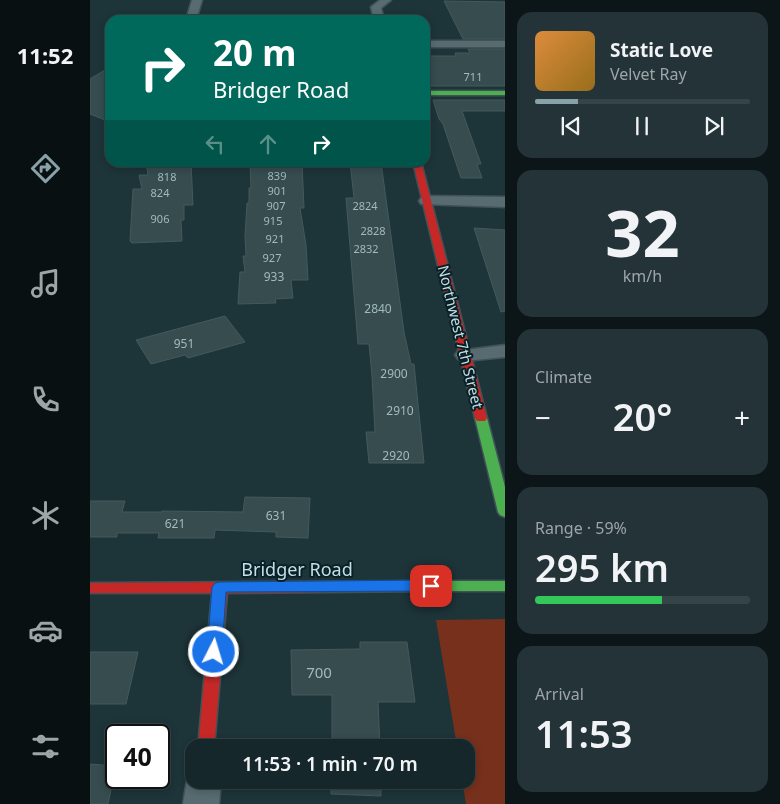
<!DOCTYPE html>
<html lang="en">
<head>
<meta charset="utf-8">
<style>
  :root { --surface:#16272b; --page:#233337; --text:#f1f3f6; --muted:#9ea5a9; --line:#354447; --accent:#89a2a9 }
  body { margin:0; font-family:"Noto Sans",sans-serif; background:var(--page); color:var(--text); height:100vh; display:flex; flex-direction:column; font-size:19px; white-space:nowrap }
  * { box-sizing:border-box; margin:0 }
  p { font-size:16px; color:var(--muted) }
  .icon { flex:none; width:28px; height:28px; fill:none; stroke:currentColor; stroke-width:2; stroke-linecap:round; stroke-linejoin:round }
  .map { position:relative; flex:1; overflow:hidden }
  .drawer { display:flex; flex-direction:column; gap:12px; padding:12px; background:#0c1518; width:275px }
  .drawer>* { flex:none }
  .banner { position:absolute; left:15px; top:15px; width:325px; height:152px; border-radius:15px; box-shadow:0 2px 8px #0003,0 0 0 1px var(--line); background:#00695c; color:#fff; overflow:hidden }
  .speed { position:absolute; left:15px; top:724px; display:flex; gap:10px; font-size:25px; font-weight:700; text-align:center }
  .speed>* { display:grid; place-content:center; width:65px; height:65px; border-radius:50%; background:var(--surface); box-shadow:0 2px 8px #0003,0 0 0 1px var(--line); line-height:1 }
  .speed .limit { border:2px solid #111; border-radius:8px; background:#fff; color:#111 }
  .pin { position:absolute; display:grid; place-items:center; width:42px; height:42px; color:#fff; margin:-21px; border-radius:10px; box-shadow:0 2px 8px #0006 }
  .me { position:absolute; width:55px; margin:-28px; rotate:5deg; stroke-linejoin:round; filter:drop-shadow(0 0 4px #0008) }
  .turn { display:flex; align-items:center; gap:18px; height:105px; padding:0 25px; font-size:22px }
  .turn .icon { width:65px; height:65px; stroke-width:2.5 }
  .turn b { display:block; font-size:35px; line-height:42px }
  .lanes { display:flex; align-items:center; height:48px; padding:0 25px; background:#0003; justify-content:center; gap:25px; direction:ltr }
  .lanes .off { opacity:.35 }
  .big { font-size:38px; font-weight:600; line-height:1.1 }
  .drawer .tile { flex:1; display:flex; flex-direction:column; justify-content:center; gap:8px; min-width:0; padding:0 18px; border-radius:15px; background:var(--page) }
  .drawer .dial { align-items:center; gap:0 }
  .dial b { font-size:65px; line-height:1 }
  .song { display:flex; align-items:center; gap:15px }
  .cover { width:60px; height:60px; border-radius:8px; background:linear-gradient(135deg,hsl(30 70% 55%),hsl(40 70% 35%)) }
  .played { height:5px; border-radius:2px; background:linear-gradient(90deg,var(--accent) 20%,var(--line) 20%) }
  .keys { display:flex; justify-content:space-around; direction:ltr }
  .heat { display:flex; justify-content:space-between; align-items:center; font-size:28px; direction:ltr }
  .charge { height:8px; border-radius:4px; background:linear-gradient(90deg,#34c759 59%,var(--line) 0) }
  .trip { position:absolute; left:95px; top:739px; width:290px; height:50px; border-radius:15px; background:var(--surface); box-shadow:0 2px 8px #0003,0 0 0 1px var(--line); font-weight:600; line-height:50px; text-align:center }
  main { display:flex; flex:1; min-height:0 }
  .dock { display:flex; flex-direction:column; width:90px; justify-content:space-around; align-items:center; background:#091011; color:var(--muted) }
  .dock .icon { width:35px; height:35px }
  .dock .active { color:var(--accent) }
  .dock b { font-size:22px; color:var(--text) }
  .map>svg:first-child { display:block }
  .green { fill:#76301c }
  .building { fill:#364c4f; stroke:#44595c }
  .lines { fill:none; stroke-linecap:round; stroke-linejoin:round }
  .street-casing { stroke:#405256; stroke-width:3 }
  .fast-casing { stroke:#405256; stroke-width:3 }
  .jam-casing { stroke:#405256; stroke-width:3 }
  .street { fill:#576b70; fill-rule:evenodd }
  .fast { fill:#4caf50; fill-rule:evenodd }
  .jam { fill:#c62828; fill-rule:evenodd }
  .route { fill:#1a73e8; stroke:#114b97 }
  .labels { text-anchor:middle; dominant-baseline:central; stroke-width:4; stroke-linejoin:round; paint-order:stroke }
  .far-number-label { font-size:11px; fill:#a0bac0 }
  .number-label { font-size:12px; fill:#a0bac0 }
  .street-label { font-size:15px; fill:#c3dee6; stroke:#092126 }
  .near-number-label { font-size:15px; fill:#a0bac0 }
  .near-street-label { font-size:18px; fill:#c3dee6; stroke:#092126 }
</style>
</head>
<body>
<main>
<nav class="dock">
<b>11:52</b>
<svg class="icon active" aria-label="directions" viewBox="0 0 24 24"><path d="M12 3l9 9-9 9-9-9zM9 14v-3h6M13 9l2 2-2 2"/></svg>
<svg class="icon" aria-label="music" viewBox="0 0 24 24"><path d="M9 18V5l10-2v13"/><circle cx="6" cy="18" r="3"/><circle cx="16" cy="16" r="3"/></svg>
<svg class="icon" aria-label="phone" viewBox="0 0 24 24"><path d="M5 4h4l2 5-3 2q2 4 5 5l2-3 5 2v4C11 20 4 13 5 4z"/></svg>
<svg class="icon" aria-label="climate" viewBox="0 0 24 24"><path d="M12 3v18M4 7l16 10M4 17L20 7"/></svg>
<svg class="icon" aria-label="car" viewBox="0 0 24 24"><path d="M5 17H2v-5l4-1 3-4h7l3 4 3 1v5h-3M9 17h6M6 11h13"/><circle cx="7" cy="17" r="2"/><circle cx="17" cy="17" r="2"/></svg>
<svg class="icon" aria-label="filters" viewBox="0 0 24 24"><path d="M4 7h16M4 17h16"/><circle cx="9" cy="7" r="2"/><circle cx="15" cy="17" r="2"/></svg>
</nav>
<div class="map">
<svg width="415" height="804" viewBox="0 0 415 804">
  <rect width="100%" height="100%" fill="#1d3439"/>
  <polygon class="green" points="415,619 415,804 376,804 372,780 376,780 376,748 367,747 346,620"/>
  <g class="building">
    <polygon points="354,1 415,2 415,39 373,39"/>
    <polygon points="378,49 415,49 415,86 338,86 335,77 335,56 366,56 365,53 380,53"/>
    <polygon points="20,67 20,122 0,114 0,79"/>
    <polygon points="343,100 415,100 415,111 372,111 391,164 387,164 392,178 371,178 353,124 349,119"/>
    <polygon points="56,162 101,162 103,205 94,205 94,220 91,220 92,241 42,243 40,241 43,189 52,189 49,175 58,175"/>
    <polygon points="160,162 212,162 214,208 210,208 216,245 218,280 201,280 203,298 185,299 186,303 148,304 150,272 155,272 153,256 156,256 155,236 157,203 159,203 159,188 161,188"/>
    <polygon points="260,162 291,162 314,332 321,364 324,364 334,463 279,463 276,432 285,432 282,376 279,344 268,344 256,198 264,198"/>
    <polygon points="384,228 415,230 415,311 411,312"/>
    <polygon points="135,316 155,342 98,358 95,355 61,364 46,340"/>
    <polygon points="155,497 220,498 218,538 186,537 186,532 125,530 124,538 68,538 69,533 27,533 27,537 0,537 0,501 35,501 32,512 72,512 72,511 153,512"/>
    <polygon points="270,642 317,642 325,702 288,702 290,748 242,748 242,695 202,695 201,650 270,649"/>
    <polygon points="0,652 48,652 36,704 0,704"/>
    <polygon points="0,764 26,766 18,804 0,804"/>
    <polygon points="241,780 291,780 291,796 241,794"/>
  </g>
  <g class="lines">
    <g class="street-casing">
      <g id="street">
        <polygon points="102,0 112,0 106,20 96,20"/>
        <polygon points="290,0 301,0 291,8 294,20 284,20 281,7"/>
        <rect x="335" y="41" width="80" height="6"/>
        <polygon points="337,196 415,197 415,207 331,204 329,201 331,198"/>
        <polygon points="415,345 415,357 375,361 368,359 365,355 368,351"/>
        <polygon points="104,768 104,780 131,780 129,804 93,804 97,780"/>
      </g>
    </g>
    <g class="fast-casing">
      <g id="fast">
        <rect x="335" y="91" width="80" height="4"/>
        <polygon points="391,414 397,418 415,487 415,517 410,515 408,512 385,418"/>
        <polygon points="336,581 415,581 415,591 336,591 331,590 329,586 331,582"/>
      </g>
    </g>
    <g class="jam-casing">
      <g id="jam">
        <polygon points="323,162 331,162 397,418 395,421 387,421 385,418"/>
        <polygon points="336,581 341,582 343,586 341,590 336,591 137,593 124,748 108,748 122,593 0,593 0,583"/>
      </g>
    </g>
    <use href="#street" class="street"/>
    <use href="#fast" class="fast"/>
    <use href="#jam" class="jam"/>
  </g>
  <polygon class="route" points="341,580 346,582 348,586 346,590 341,591 136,592 132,652 130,656 124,658 119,656 117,652 122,587 125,583 130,582"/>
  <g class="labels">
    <g class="far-number-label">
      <text x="383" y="76">711</text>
      <text x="187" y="175">839</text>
      <text x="77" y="176">818</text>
      <text x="187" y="190">901</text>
      <text x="70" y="192">824</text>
      <text x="186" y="205">907</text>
      <text x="275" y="205">2824</text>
      <text x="70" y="218">906</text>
      <text x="183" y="220">915</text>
      <text x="283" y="230">2828</text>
      <text x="185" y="238">921</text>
      <text x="276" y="248">2832</text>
      <text x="182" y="257">927</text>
    </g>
    <g class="number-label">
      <text x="184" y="276">933</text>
      <text x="288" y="308">2840</text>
      <text x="94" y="343">951</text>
      <text x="304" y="373">2900</text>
      <text x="310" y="410">2910</text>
      <text x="306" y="455">2920</text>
      <text x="186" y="515">631</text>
      <text x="85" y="523">621</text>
    </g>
    <g class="street-label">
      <text transform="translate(371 337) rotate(76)">Northwest 7th Street</text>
    </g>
    <g class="near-number-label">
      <text x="229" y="672">700</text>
    </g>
    <g class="near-street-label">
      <text x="207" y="569">Bridger Road</text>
    </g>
  </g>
</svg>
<div class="speed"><div class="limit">40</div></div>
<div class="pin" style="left:341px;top:586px;background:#d93025"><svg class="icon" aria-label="arrive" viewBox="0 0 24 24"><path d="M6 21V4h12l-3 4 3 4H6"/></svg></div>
<svg class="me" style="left:124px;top:652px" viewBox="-20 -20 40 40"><circle r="17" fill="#1a73e8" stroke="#fff" stroke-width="3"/><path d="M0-11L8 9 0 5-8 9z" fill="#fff"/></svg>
<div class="trip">11:53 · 1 min · 70 m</div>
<div class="banner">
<div class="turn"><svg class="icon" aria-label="right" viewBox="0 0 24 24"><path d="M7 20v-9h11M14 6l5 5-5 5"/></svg><div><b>20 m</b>Bridger Road</div></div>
<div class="lanes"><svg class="icon off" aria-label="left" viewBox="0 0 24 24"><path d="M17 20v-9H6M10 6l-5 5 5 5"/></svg><svg class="icon off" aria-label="ahead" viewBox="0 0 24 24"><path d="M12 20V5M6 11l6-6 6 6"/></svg><svg class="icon" aria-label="right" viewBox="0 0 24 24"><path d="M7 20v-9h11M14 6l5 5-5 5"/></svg></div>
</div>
</div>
<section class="drawer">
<div class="tile">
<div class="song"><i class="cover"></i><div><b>Static Love</b><p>Velvet Ray</p></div></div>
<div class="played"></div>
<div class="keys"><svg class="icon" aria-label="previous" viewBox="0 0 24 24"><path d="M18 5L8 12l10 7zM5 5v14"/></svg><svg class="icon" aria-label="pause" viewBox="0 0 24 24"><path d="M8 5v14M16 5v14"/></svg><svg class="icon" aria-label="next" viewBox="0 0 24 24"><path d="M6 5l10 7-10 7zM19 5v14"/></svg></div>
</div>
<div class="tile dial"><b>32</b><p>km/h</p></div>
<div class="tile"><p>Climate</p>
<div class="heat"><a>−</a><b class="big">20°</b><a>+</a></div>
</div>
<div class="tile"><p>Range · 59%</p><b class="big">295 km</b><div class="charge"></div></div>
<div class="tile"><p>Arrival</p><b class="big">11:53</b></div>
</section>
</main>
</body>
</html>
